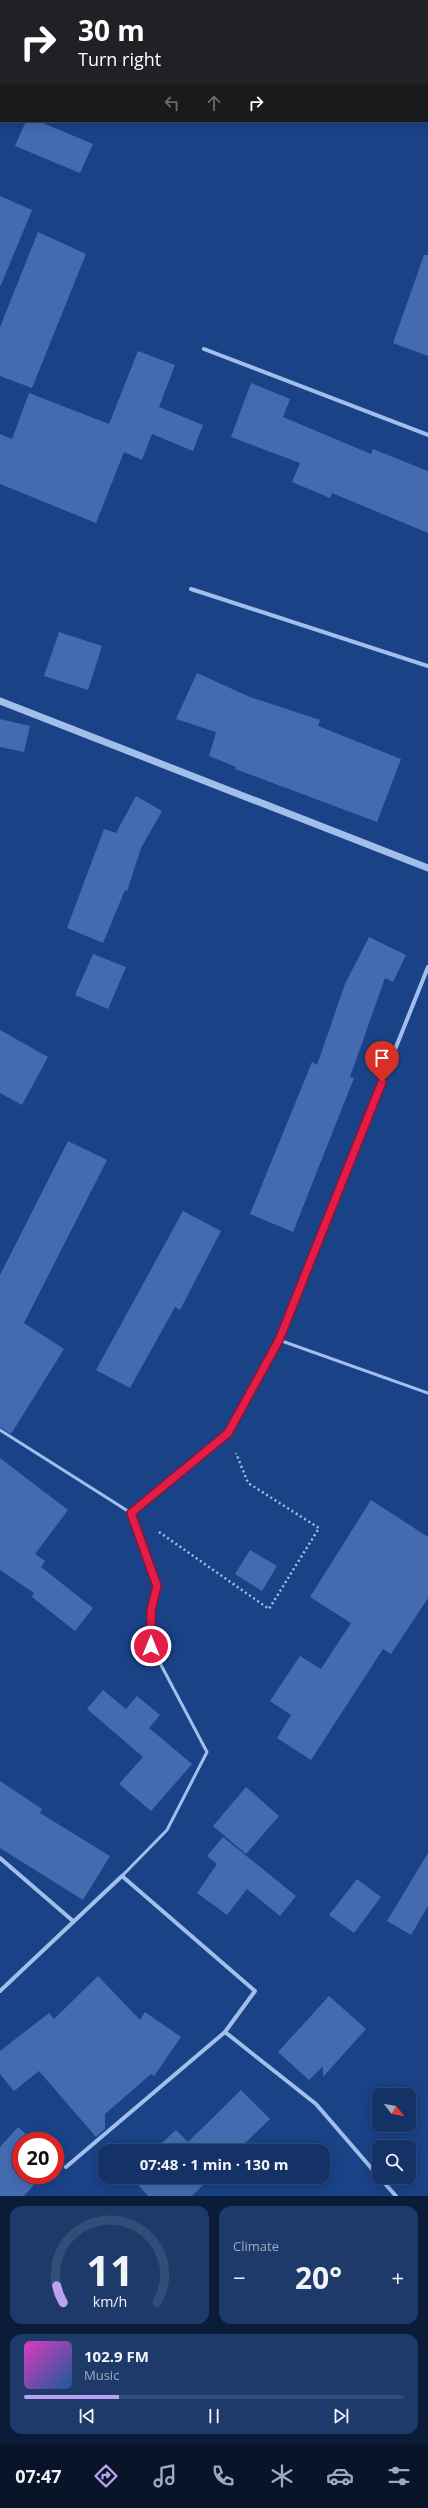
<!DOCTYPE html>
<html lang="en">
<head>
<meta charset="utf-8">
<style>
  :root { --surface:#143265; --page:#1d3a6b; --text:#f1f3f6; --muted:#9daabf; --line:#334d79; --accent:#bca0f2 }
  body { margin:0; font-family:"Open Sans",sans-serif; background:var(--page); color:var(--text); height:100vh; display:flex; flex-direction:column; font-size:15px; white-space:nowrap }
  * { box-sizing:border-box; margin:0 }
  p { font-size:13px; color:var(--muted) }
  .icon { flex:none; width:22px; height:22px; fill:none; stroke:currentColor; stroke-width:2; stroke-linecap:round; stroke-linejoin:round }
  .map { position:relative; height:2196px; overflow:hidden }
  .sheet { display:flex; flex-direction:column; gap:10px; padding:10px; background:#0b1c38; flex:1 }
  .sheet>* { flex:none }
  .guide { position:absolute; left:0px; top:0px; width:428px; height:122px; box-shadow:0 2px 10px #0003,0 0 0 1px var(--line); background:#202124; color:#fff; overflow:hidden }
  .needle { width:26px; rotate:121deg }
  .controls { position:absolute; left:372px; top:2088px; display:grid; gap:8px }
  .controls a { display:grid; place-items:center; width:44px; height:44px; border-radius:8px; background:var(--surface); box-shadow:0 2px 10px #0003,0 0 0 1px var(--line); font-size:20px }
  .speed { position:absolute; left:12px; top:2132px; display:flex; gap:8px; font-size:20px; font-weight:700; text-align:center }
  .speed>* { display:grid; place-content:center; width:52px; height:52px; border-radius:50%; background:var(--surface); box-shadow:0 2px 10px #0003,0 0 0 1px var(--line); line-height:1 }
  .speed .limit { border:6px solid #d22; background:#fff; color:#111 }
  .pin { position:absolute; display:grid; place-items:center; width:34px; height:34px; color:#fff; margin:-41px -17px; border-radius:50% 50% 50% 0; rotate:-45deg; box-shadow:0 0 4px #0007 }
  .pin .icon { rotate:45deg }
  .me { position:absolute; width:44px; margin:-22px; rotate:0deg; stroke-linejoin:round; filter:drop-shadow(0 0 3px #0008) }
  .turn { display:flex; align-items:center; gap:14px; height:84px; padding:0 12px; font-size:18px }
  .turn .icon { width:52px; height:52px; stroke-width:2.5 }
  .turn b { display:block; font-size:28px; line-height:34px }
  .lanes { display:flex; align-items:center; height:38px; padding:0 12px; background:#0003; justify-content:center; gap:20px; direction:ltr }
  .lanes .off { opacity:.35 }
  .big { font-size:30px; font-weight:700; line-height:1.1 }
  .sheet .card { flex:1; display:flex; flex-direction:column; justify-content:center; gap:6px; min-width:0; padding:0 14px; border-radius:12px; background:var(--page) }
  .sheet .dial { align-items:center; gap:0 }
  .dial svg { height:104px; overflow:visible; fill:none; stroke:var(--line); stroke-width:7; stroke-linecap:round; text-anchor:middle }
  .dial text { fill:var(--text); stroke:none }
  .song { display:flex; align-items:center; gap:12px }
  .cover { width:48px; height:48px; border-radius:6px; background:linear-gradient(135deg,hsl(310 70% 55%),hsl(210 70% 35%)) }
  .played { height:4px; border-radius:2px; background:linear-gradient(90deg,var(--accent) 25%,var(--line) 25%) }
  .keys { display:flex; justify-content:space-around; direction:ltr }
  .heat { display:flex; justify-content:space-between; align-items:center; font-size:22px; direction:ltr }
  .sheet .tiles { flex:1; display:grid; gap:10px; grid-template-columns:1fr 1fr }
  .card:last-child { grid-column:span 2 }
  .trip { position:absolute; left:98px; top:2144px; width:232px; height:40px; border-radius:12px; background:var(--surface); box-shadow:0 2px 10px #0003,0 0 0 1px var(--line); font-weight:700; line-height:40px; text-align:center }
  .tab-bar { display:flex; height:64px; justify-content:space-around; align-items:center; background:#081428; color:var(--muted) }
  .tab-bar .icon { width:28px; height:28px }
  .tab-bar .current { color:var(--accent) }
  .tab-bar b { font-size:18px; color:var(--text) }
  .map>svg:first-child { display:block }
  .building { fill:#436cb0 }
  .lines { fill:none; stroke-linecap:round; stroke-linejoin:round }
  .path { stroke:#a2bfec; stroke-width:2.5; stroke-dasharray:2 3; stroke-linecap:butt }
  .service { stroke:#a2bfec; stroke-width:3 }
  .minor { stroke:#a2bfec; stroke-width:4 }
  .tertiary { stroke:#a2bfec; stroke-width:7 }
  .secondary { stroke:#cedef9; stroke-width:8 }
  .route-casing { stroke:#92132f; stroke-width:10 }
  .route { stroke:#e11d48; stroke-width:7 }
</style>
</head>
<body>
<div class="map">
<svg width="428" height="2196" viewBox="0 0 428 2196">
  <rect width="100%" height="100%" fill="#1a4287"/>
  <g class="building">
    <polygon points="26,121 38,121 93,144 80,173 15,146"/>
    <polygon points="0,196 32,210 1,285 0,285"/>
    <polygon points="38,232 86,254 32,388 0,376 0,327"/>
    <polygon points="424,255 428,255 428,356 393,343"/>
    <polygon points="138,351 175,365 159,407 203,425 193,451 152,434 142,460 124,452 96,523 0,484 0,434 12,439 29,393 109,424"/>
    <polygon points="251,383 290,399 283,417 371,454 373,449 428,471 428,533 332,493 330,498 292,482 300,463 231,437"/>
    <polygon points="59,632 102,646 88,690 44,676"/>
    <polygon points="197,673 250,697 320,720 318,726 401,759 377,822 235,769 236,767 209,756 216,732 176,719"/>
    <polygon points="0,719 30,726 24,752 0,747"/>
    <polygon points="136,796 162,811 141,848 127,891 125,890 103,943 67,928 104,829 116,833"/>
    <polygon points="369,937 406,955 393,982 385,978 350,1077 354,1078 293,1232 250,1214 312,1062 317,1065 345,984"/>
    <polygon points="93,954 126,967 108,1009 75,995"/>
    <polygon points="0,1030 48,1057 22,1105 0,1093"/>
    <polygon points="68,1141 107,1160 24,1323 64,1349 11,1434 0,1427 0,1275"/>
    <polygon points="183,1211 221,1231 180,1310 175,1307 130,1388 96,1370"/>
    <polygon points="0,1458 68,1510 35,1554 45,1561 41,1567 93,1608 75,1631 32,1597 34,1593 0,1570"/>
    <polygon points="371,1500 428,1537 428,1598 391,1654 383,1649 311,1760 277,1738 291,1715 270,1701 300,1656 321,1669 351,1623 310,1597"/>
    <polygon points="250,1550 277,1566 262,1591 235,1574"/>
    <polygon points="103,1690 126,1709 137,1696 160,1715 149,1728 192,1764 151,1811 119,1784 143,1757 87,1709"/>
    <polygon points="0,1781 42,1809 40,1813 110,1856 83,1900 0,1848"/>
    <polygon points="246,1787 279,1816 246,1854 213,1826"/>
    <polygon points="223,1837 296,1896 280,1916 247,1889 227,1915 197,1893 217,1864 207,1856"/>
    <polygon points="428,1853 428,1906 411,1935 387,1921"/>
    <polygon points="357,1879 381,1897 354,1933 329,1915"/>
    <polygon points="98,1976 140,2020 145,2012 181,2037 154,2076 151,2074 105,2114 105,2129 96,2137 39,2071 14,2091 0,2074 0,2051 49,2013 54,2019"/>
    <polygon points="329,1996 366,2029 323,2077 323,2066 309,2080 278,2052"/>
    <polygon points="241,2090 270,2119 237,2151 153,2151 176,2130 188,2142"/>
    <polygon points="18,2127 34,2141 21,2141 21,2175 43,2175 24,2196 0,2196 0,2147"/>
    <polygon points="131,2177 211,2177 192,2196 148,2196"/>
  </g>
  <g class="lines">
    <polyline class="path" points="159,1532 269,1609 319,1528 248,1483 236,1453"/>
    <g class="service">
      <polyline points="0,1430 131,1513 228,1433 279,1340 428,1393"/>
      <polyline points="122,1876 167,1830 207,1752 151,1646 151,1610 157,1586 131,1513"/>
    </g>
    <g class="minor">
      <polyline points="204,349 428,435"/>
      <polyline points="191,589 428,666"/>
      <polyline points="279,1340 428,967"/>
      <polyline points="0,1858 73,1921"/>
      <polyline points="0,1991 122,1876 255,1991 225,2032"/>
      <polyline points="66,2167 225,2032 316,2104 379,2177"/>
      <polyline points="379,2177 396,2196"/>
    </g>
    <polyline class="tertiary" points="0,701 428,868"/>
    <g class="secondary">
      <polyline points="22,1 22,0"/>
      <polyline points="0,56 1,53"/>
    </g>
  </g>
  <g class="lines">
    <g class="route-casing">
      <polyline id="route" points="151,1646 151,1610 157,1586 131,1513 228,1433 279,1340 382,1082"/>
    </g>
    <use href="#route" class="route"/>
  </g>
</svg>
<div class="controls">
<a><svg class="needle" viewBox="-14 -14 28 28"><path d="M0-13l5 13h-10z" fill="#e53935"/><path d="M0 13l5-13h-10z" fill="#9daabf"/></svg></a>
<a><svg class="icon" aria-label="search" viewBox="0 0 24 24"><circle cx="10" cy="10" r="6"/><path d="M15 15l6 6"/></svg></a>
</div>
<div class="speed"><div class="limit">20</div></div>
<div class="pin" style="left:382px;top:1082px;background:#d93025"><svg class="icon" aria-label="arrive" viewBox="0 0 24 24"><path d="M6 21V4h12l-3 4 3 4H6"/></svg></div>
<svg class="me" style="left:151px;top:1646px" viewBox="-20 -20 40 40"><circle r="17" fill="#e11d48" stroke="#fff" stroke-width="3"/><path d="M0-11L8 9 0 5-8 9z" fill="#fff"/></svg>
<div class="trip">07:48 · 1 min · 130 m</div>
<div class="guide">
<div class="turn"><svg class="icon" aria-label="right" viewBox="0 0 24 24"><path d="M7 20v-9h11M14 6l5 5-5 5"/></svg><div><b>30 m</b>Turn right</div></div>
<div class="lanes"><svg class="icon off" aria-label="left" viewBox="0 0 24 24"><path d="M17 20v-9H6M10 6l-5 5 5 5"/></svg><svg class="icon off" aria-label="ahead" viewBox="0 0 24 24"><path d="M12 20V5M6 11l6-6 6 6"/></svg><svg class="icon" aria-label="right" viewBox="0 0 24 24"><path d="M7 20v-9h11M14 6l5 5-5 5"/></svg></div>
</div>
</div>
<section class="sheet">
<div class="tiles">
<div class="card dial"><svg viewBox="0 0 100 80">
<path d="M14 69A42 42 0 1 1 86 69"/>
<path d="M14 69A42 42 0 0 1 9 56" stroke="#bca0f2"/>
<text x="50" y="56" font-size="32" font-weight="700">11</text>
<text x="50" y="72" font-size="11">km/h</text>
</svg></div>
<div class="card"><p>Climate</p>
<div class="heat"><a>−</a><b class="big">20°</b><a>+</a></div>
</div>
<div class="card">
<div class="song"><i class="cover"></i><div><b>102.9 FM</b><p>Music</p></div></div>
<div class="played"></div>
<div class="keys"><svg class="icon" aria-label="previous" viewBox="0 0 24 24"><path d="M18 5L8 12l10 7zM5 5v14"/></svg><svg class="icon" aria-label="pause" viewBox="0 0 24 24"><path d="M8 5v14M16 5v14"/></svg><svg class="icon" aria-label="next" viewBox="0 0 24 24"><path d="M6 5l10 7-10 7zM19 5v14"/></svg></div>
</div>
</div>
</section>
<nav class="tab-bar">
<b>07:47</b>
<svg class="icon current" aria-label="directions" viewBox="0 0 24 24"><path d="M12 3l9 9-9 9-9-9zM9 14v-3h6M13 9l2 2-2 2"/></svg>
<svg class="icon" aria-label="music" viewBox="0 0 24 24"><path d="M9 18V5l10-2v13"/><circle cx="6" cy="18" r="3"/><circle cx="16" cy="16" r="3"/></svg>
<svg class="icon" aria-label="phone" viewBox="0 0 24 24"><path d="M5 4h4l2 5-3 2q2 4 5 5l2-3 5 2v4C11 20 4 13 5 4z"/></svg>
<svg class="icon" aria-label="climate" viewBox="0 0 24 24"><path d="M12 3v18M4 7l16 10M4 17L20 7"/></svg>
<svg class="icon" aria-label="car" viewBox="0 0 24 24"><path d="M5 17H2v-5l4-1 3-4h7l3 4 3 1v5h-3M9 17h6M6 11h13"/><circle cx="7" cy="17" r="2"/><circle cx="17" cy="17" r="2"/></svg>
<svg class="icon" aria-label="filters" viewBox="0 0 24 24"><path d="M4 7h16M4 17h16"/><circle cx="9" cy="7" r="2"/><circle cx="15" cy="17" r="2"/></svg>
</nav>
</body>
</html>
